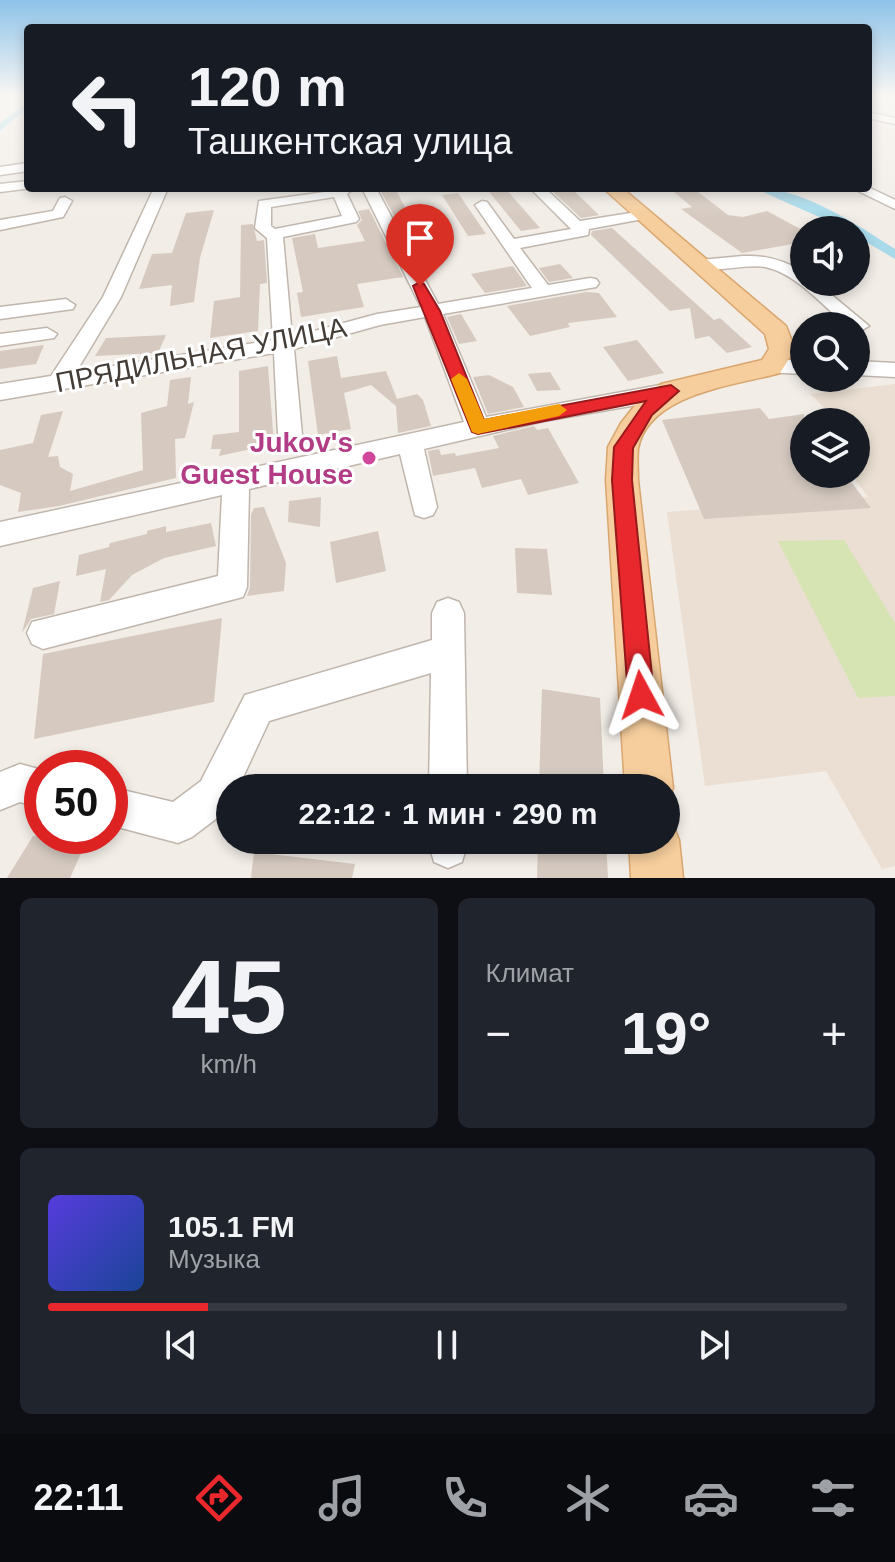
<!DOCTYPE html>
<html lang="ru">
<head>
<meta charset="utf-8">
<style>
  :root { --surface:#171b24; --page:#20242c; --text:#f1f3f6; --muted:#9ea1a6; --line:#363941; --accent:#e8282c }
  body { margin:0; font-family:Arial,sans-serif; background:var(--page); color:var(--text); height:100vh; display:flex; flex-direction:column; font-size:30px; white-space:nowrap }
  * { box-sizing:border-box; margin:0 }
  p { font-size:26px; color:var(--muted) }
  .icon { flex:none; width:44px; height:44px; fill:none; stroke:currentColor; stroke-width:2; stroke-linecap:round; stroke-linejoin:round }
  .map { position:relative; height:878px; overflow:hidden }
  .drawer { display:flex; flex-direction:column; gap:20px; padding:20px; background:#0d0f14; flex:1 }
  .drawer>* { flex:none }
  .guide { position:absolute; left:24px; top:24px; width:848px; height:168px; border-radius:8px; box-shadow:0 4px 12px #0003; background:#171b24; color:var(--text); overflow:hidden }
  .tools { position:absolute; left:790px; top:216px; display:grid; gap:16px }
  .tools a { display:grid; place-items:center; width:80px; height:80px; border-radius:50%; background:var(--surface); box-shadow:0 4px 12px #0003; font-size:40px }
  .speed { position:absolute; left:24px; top:750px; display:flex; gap:16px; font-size:40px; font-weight:700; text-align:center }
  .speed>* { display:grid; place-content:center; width:104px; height:104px; border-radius:50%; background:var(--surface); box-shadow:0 4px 12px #0003; line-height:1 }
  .speed .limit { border:12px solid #d22; background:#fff; color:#111 }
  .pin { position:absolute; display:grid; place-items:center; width:68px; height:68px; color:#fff; margin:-82px -34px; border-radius:50% 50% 50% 0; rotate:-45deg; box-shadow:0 0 8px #0007 }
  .pin .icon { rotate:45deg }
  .me { position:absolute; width:88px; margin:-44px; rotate:355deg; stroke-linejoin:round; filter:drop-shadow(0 0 6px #0008) }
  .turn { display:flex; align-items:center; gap:28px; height:168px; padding:0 32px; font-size:36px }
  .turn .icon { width:104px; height:104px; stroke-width:2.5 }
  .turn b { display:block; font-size:56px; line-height:68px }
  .big { font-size:60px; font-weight:800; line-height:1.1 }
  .drawer .tile { flex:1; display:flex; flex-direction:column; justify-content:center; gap:12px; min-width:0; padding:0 28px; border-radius:12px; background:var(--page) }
  .drawer .dial { align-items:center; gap:0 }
  .dial b { font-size:104px; line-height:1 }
  .song { display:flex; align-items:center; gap:24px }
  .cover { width:96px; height:96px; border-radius:12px; background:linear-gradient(135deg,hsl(250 70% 55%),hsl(220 70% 35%)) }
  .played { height:8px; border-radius:4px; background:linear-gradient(90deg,var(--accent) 20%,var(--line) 20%) }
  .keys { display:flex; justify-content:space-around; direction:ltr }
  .heat { display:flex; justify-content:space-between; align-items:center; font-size:44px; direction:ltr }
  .drawer .tiles { flex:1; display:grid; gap:20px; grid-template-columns:1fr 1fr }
  .tile:last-child { grid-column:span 2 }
  .trip { position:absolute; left:216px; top:774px; width:464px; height:80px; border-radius:40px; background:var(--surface); box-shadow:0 4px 12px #0003; font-weight:800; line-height:80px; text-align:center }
  .tabs { display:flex; height:128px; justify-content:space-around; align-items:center; background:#090b0e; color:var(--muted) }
  .tabs .icon { width:56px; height:56px }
  .tabs .active { color:var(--accent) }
  .tabs b { font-size:36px; color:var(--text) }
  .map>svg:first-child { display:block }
  .education { fill:#eadfd2 }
  .green { fill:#d6e3b3 }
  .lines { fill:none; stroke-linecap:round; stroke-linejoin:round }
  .canal { fill:#a8daea; fill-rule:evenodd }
  .building { fill:#d6cac0 }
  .minor-casing { stroke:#c0b6ad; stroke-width:3 }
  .major-casing { stroke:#d9a66e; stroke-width:3 }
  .minor { fill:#fff; fill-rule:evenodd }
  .major { fill:#f6cd9c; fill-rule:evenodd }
  .route { fill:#e8282c; stroke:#971a1d; stroke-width:2 }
  .slow { fill:#f59e0b }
  .hotel-dot { fill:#d1479c; stroke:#fff; stroke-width:3 }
  .labels { text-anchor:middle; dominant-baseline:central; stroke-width:6; stroke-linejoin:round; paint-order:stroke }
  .street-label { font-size:28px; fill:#443d37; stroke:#fff }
  .hotel-label { font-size:28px; font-weight:bold; fill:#b23c85; stroke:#fff; text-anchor:end }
</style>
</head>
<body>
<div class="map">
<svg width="895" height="878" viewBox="0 0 895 878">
  <rect width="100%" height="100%" fill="#f2ede7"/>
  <polygon class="education" points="895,384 895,866 882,869 826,771 705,786 667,512 868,497 851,474 856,474 856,422 838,422 811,394"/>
  <polygon class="green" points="844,540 895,623 895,696 858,698 778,541"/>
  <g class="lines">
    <g class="canal">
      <polygon points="0,96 28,96 28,108 0,131 0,123 28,102 0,102"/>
      <path d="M756,188C803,188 856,224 895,249V259L856,236V230C848,230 765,194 756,188Z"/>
    </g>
  </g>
  <g class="building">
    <polygon points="379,188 395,188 424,244 411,247"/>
    <polygon points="486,188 505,188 540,228 521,231"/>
    <polygon points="549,188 571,188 599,215 581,218"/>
    <polygon points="669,188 693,188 728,215 743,217 767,211 804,231 804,242 742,253 681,209 692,207"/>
    <polygon points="458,193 486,234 468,236 442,195"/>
    <polygon points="369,209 403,277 357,284 364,307 301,317 297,293 303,292 292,238 315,234 318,248 365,241 357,225 362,220 358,211"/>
    <polygon points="214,210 200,258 194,302 170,306 172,285 139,289 152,254 172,253 186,213"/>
    <polygon points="253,224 257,241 264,240 267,283 260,284 258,331 210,338 214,301 240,297 241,225"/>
    <polygon points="612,228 714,320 720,318 752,347 727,353 709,336 695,339 690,308 670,311 591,235 592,231"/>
    <polygon points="560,264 573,278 549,282 539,268"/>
    <polygon points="513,266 527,286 485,293 471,274"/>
    <polygon points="586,292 599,293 617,317 568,323 570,327 530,336 507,306"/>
    <polygon points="461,314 477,341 459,344 447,317"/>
    <polygon points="166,335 158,353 95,356 106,338"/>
    <polygon points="637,340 664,373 628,381 603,347"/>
    <polygon points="44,345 36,364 0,369 0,351"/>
    <polygon points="337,356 341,378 386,371 397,399 417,394 423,400 431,426 398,433 396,406 371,385 344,393 351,429 318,435 308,361"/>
    <polygon points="268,366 274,444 219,456 221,449 211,449 213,435 239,432 239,371"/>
    <polygon points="550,372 561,390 537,391 528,374"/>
    <polygon points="489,375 513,387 524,407 488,414 473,377"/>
    <polygon points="191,377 188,404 194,402 185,438 175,439 176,478 59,506 18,512 21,493 0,485 0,450 33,443 41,415 63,411 48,457 58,456 60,467 73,474 70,491 143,470 141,413 167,406 170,380"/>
    <polygon points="760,408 769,419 804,414 804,474 845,474 871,508 704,519 662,420"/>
    <polygon points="534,426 537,430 548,428 579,483 528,495 521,479 482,488 475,468 433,476 428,451 439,449 441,455 455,453 456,456 499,448 493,436"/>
    <polygon points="321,497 320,527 288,522 289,501"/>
    <polygon points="264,507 286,563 284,591 247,596 250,587 251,515 254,508"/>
    <polygon points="211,523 216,546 164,558 132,575 109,600 100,602 106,569 76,576 79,555 109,547 110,543 147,534 147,531 166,526 166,532"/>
    <polygon points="378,531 386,571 336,583 330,542"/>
    <polygon points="515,548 547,549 552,595 517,593"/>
    <polygon points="60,581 54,614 31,619 22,633 33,588"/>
    <polygon points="222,618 214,702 34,739 43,654"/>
    <polygon points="542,689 600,698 604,788 539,788"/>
    <polygon points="33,836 67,836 87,840 70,878 7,878"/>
    <polygon points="538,840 606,840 608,878 537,878"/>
    <polygon points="254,852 355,864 352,878 251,878"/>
  </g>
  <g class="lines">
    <g class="minor-casing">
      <g id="minor">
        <polygon points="868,112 895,118 895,124 868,118"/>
        <polygon points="28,163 28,171 0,175 0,167"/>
        <polygon points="28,181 28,188 32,188 0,192 0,184"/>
        <polygon points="868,187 895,200 895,209 852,188"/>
        <path d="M154,188H168L121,297L76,372L273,340L267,238L255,228L259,201L354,188L347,194L359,219L356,222L283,237L292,337L377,314L421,307L362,188H376L438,304L532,288L475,205L482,201L487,202L514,239L571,229L530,188H545L580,221L643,211L650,215L643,219L589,229L588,235L520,248L548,285L590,278L596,279L599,283L596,287L443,314L486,417L671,383L679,386L682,391L679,396L671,399L544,421L424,449L437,507L433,515L424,518L415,515L400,454L249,489L247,587L243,597L43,649L32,644L27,633L32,622L218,576L222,495L0,546V522L464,422L425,317L380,325L294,349L302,435L298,441L290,444L282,441L278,435L274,353L0,400V384L51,376L103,297ZM334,197L342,216L275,229L271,226V207Z"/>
        <polygon points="65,197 72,201 63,217 0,230 0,220 53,211 60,198"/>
        <path d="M743,256C765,255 785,260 804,273V282H816L869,326L859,332L856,326H847C824,307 796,273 765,267C746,263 704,276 692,265L700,260Z"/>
        <polygon points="66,299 75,305 73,309 0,319 0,307"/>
        <polygon points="47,328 57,334 54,338 0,346 0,334"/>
        <polygon points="771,360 804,360 804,374 764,372 760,367 764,362"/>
        <polygon points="856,361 895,363 895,377 856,375"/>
        <polygon points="448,598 459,602 464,613 467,788 429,788 431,673 269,721 238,788 230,788 229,809 192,837 178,843 110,825 110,787 173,802 201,781 245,695 432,640 432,613 437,602"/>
        <polygon points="20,764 42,770 42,808 20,802 0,810 0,772"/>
        <polygon points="428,840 468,840 462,862 448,868 434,862"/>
      </g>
    </g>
    <g class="major-casing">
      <g id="major">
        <path d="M603,188H622L786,326L795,349L780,373C737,385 648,393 638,449C637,458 638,470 638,480L673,788L666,805V788H625L606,480L608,447L621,423L636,404L661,384L762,360L769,349L765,334Z"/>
        <polygon points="666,820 672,822 679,840 683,878 631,878 629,840 666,840"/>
      </g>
    </g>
    <use href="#minor" class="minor"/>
    <use href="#major" class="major"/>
  </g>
  <linearGradient id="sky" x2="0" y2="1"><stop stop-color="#8ec3e9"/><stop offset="0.44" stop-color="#f9f7f4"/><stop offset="1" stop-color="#f9f7f4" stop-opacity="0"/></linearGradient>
  <rect width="895" height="219" fill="url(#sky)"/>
  <polygon class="route" points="420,282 424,284 440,311 484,420 671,385 679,391 652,415 633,448 632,480 654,695 650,704 641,708 632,704 628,695 612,480 614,447 646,401 478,434 472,432 413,286"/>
  <polygon class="slow" points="459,373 467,379 484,419 559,404 567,410 559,416 478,434 472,432 451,379"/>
  <circle class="hotel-dot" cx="369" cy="458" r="8"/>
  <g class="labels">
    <g class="street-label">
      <text transform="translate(201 355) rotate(-11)">ПРЯДИЛЬНАЯ УЛИЦА</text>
    </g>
    <g class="hotel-label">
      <text x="353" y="442">Jukov's<tspan x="353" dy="32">Guest House</tspan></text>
    </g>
  </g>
</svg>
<div class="tools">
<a><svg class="icon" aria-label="sound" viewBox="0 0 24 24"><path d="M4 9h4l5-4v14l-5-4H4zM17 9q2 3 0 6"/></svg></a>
<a><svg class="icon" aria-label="search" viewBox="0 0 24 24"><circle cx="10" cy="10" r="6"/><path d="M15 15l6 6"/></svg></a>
<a><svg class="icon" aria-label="layers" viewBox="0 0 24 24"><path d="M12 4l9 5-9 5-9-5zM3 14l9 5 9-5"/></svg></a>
</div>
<div class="speed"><div class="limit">50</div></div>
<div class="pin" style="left:420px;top:286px;background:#d93025"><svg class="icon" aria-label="arrive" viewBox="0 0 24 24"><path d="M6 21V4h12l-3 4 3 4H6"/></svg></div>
<svg class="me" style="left:641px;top:695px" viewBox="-20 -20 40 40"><path d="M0-17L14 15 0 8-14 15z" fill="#e8282c" stroke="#fff" stroke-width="4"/></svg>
<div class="trip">22:12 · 1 мин · 290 m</div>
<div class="guide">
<div class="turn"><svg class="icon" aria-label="left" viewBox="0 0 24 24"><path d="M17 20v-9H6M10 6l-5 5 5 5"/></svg><div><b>120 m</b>Ташкентская улица</div></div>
</div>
</div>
<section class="drawer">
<div class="tiles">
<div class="tile dial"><b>45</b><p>km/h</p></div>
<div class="tile"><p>Климат</p>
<div class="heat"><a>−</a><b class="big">19°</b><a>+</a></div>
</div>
<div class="tile">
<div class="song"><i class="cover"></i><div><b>105.1 FM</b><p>Музыка</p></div></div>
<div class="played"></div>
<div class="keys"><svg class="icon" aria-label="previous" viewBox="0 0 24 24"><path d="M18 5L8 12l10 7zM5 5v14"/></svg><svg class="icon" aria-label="pause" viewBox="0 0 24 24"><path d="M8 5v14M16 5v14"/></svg><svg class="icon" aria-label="next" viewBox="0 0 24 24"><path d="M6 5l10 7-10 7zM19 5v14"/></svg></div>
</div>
</div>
</section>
<nav class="tabs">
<b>22:11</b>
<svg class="icon active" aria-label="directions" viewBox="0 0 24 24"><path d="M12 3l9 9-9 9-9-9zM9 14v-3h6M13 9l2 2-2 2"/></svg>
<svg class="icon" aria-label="music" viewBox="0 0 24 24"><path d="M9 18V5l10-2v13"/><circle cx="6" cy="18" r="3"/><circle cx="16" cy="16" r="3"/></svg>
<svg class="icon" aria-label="phone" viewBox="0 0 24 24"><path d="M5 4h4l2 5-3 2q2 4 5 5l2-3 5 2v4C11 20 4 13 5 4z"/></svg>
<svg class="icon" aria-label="climate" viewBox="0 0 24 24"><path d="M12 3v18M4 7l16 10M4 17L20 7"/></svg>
<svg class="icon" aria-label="car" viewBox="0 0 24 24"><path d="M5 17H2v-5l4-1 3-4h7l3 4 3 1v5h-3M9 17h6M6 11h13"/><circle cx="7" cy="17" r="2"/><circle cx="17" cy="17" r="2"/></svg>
<svg class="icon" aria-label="filters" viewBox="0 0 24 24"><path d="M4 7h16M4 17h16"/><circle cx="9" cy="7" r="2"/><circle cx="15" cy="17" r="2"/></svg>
</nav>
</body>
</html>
